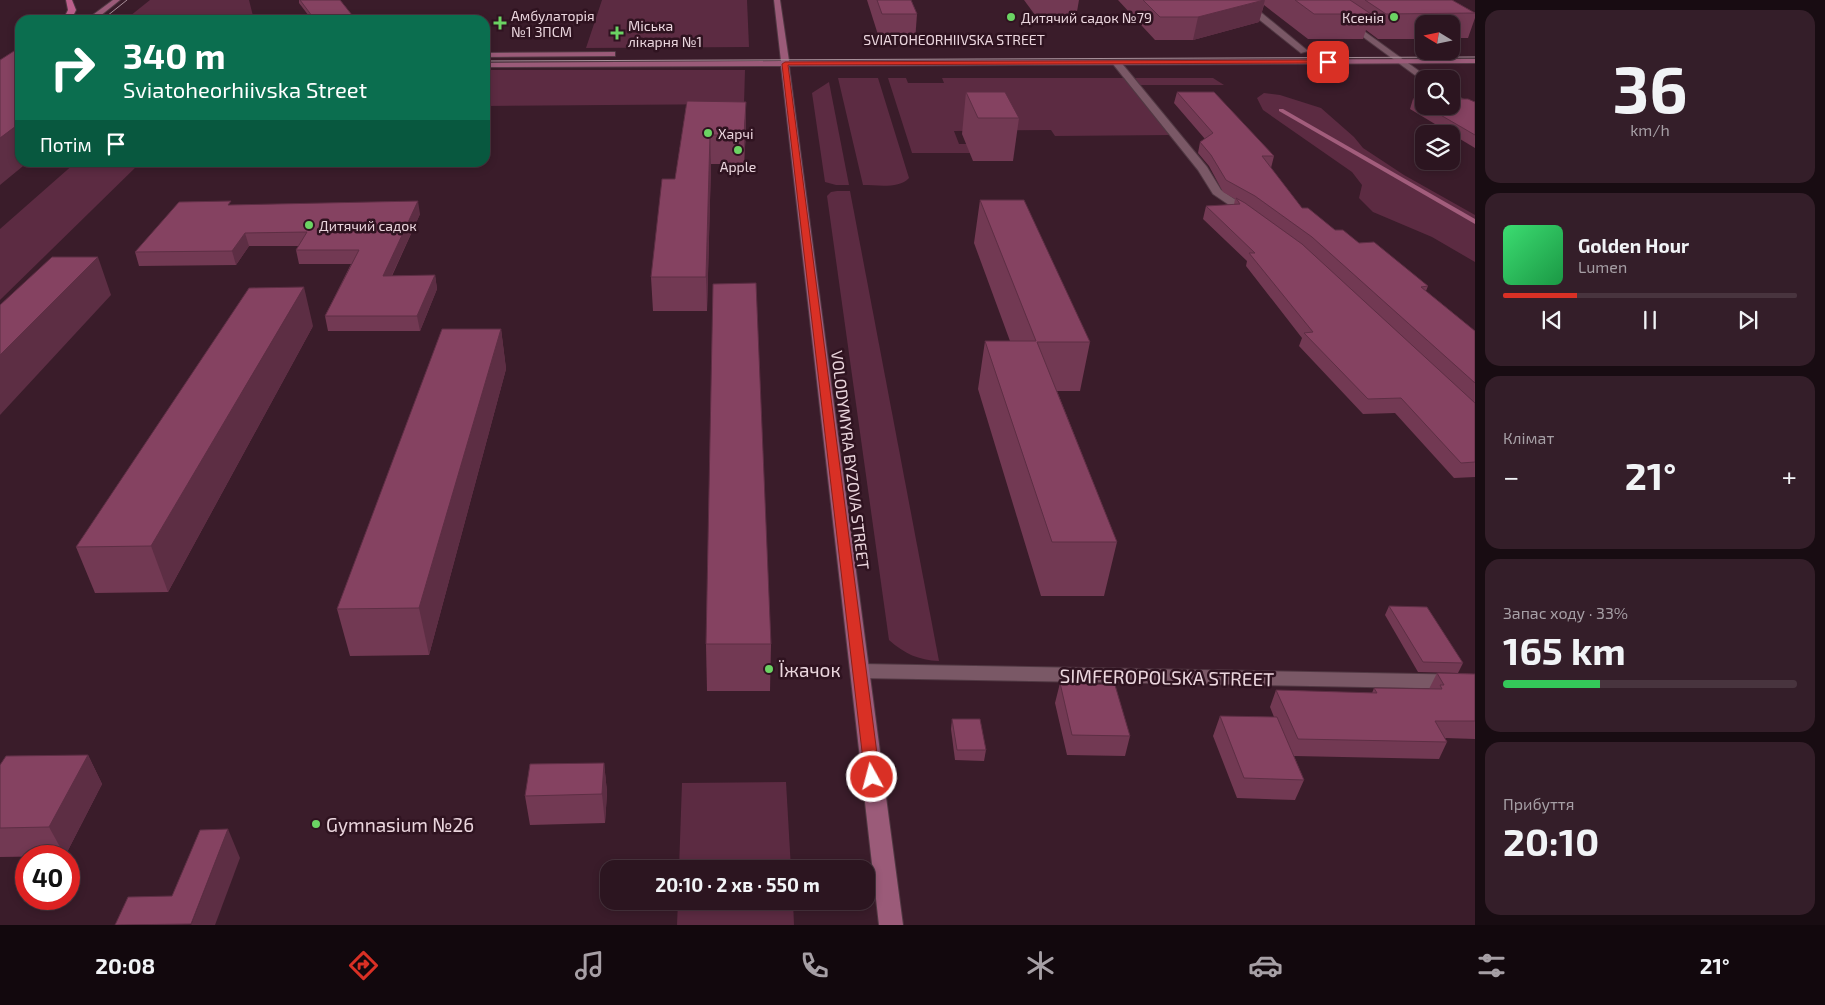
<!DOCTYPE html>
<html lang="uk">
<head>
<meta charset="utf-8">
<style>
  :root { --surface:#2c1520; --page:#341e29; --text:#f1f3f6; --muted:#a69fa5; --line:#48343e; --accent:#d93025 }
  body { margin:0; font-family:"Exo 2",sans-serif; background:var(--page); color:var(--text); height:100vh; display:flex; flex-direction:column; font-size:19px; white-space:nowrap }
  * { box-sizing:border-box; margin:0 }
  p { font-size:16px; color:var(--muted) }
  .icon { flex:none; width:28px; height:28px; fill:none; stroke:currentColor; stroke-width:2; stroke-linecap:round; stroke-linejoin:round }
  .map { position:relative; flex:1; overflow:hidden }
  .drawer { display:flex; flex-direction:column; gap:10px; padding:10px; background:#180c12; width:350px }
  .drawer>* { flex:none }
  .guide { position:absolute; left:15px; top:15px; width:475px; height:152px; border-radius:15px; box-shadow:0 2px 8px #0003,0 0 0 1px var(--line); background:#0b6e4f; color:#fff; overflow:hidden }
  .needle { width:32px; rotate:280deg }
  .fabs { position:absolute; left:1415px; top:15px; display:grid; gap:10px }
  .fabs a { display:grid; place-items:center; width:45px; height:45px; border-radius:10px; background:var(--surface); box-shadow:0 2px 8px #0003,0 0 0 1px var(--line); font-size:25px }
  .speed { position:absolute; left:15px; top:845px; display:flex; gap:10px; font-size:25px; font-weight:700; text-align:center }
  .speed>* { display:grid; place-content:center; width:65px; height:65px; border-radius:50%; background:var(--surface); box-shadow:0 2px 8px #0003,0 0 0 1px var(--line); line-height:1 }
  .speed .limit { border:8px solid #d22; background:#fff; color:#111 }
  .pin { position:absolute; display:grid; place-items:center; width:42px; height:42px; color:#fff; margin:-21px; border-radius:10px; box-shadow:0 2px 8px #0006 }
  .me { position:absolute; width:55px; margin:-28px; rotate:353deg; stroke-linejoin:round; filter:drop-shadow(0 0 4px #0008) }
  .turn { display:flex; align-items:center; gap:18px; height:105px; padding:0 25px; font-size:22px }
  .turn .icon { width:65px; height:65px; stroke-width:2.5 }
  .turn b { display:block; font-size:35px; line-height:42px }
  .then { display:flex; align-items:center; height:48px; padding:0 25px; background:#0003; gap:10px; font-size:19px }
  .big { font-size:38px; font-weight:700; line-height:1.1 }
  .drawer .tile { flex:1; display:flex; flex-direction:column; justify-content:center; gap:8px; min-width:0; padding:0 18px; border-radius:15px; background:var(--page) }
  .drawer .dial { align-items:center; gap:0 }
  .dial b { font-size:65px; line-height:1 }
  .song { display:flex; align-items:center; gap:15px }
  .cover { width:60px; height:60px; border-radius:8px; background:linear-gradient(135deg,hsl(140 70% 55%),hsl(140 70% 35%)) }
  .played { height:5px; border-radius:2px; background:linear-gradient(90deg,var(--accent) 25%,var(--line) 25%) }
  .keys { display:flex; justify-content:space-around; direction:ltr }
  .heat { display:flex; justify-content:space-between; align-items:center; font-size:28px; direction:ltr }
  .charge { height:8px; border-radius:4px; background:linear-gradient(90deg,#34c759 33%,var(--line) 0) }
  .trip { position:absolute; left:600px; top:860px; width:275px; height:50px; border-radius:15px; background:var(--surface); box-shadow:0 2px 8px #0003,0 0 0 1px var(--line); font-weight:700; line-height:50px; text-align:center }
  .dock { display:flex; height:80px; justify-content:space-around; align-items:center; background:#12080d; color:var(--muted) }
  .dock .icon { width:35px; height:35px }
  .dock .active { color:var(--accent) }
  .dock b { font-size:22px; color:var(--text) }
  main { display:flex; flex:1; min-height:0 }
  .map>svg:first-child { display:block }
  .green { fill:#5c2b42 }
  .lines { fill:none; stroke-linecap:round; stroke-linejoin:round }
  .stream { fill:#a25d7c; fill-rule:evenodd }
  .street-casing { stroke:#513843; stroke-width:2 }
  .secondary-casing { stroke:#513843; stroke-width:2 }
  .primary-casing { stroke:#513843; stroke-width:2 }
  .street { fill:#7a5866; fill-rule:evenodd }
  .secondary { fill:#9b5b79; fill-rule:evenodd }
  .primary { fill:#bd5f8c; fill-rule:evenodd }
  .tram { stroke:#a8909a; stroke-width:1 }
  .wall { fill:#723953 }
  .shaded-wall { fill:#5d2e44 }
  .building { fill:#854261; stroke:#5d2e44 }
  .route { fill:#d93025; stroke:#8d1f18 }
  .poi-dot { fill:#6bd363; stroke:#2f1320; stroke-width:2 }
  .labels { text-anchor:middle; dominant-baseline:central; stroke-width:5; stroke-linejoin:round; paint-order:stroke }
  .far-poi-label { font-size:14px; fill:#ebd6de; stroke:#2f1320; text-anchor:start }
  .far-street-label { font-size:14px; fill:#ebd6de; stroke:#2f1320 }
  .street-label { font-size:16px; fill:#ebd6de; stroke:#2f1320 }
  .near-poi-label { font-size:19px; fill:#ebd6de; stroke:#2f1320; text-anchor:start }
  .near-street-label { font-size:19px; fill:#ebd6de; stroke:#2f1320 }
</style>
</head>
<body>
<main>
<div class="map">
<svg width="1475" height="925" viewBox="0 0 1475 925">
  <rect width="100%" height="100%" fill="#3a1c2a"/>
  <g class="green">
    <polygon points="150,0 249,0 254,20 125,20"/>
    <polygon points="602,0 747,0 749,47 586,48"/>
    <polygon points="485,70 745,70 744,104 485,106"/>
    <path d="M838,78H878L909,178C899,189 877,185 863,185Z"/>
    <polygon points="888,78 906,78 908,83 944,83 942,78 1125,78 1171,135 1055,136 1051,130 954,131 959,144 968,144 972,153 912,153"/>
    <polygon points="1135,78 1213,78 1224,85 1140,85"/>
    <polygon points="829,82 849,185 836,185 825,182 812,93"/>
    <polygon points="1264,93 1280,95 1321,108 1354,137 1363,148 1404,175 1475,215 1475,262 1432,237 1373,212 1359,198 1362,185 1352,172 1263,110 1257,98"/>
    <polygon points="75,163 140,163 0,300 0,229"/>
    <path d="M837,191H850L939,661C918,660 905,654 889,640L827,196L831,192Z"/>
    <polygon points="786,782 791,869 679,869 682,783"/>
    <polygon points="678,901 793,901 794,925 677,925"/>
  </g>
  <g class="lines">
    <polygon class="stream" points="1279,109 1283,109 1475,219 1475,224 1279,111"/>
    <g class="street-casing">
      <g id="street">
        <polygon points="1224,0 1234,0 1252,5 1308,51 1301,53 1246,9"/>
        <polygon points="1313,0 1321,0 1430,79 1424,79 1423,81"/>
        <polygon points="1113,60 1119,60 1207,167 1221,190 1255,213 1256,215 1255,217 1247,217 1213,194 1198,170 1113,64"/>
        <polygon points="1451,93 1475,106 1475,113 1451,100"/>
        <polygon points="860,664 1475,675 1475,689 860,678 853,676 851,671 853,666"/>
      </g>
    </g>
    <g class="secondary-casing">
      <g id="secondary">
        <polygon points="113,0 120,0 95,20 86,20"/>
        <polygon points="774,0 780,0 789,61 1475,59 1475,63 789,66 903,925 879,925 781,66 485,67 485,63 781,61"/>
        <polygon points="615,52 615,56 612,56 485,57 485,53"/>
      </g>
    </g>
    <g class="primary-casing">
      <polygon id="primary" points="66,0 72,0 76,10 71,20 63,20 68,10"/>
    </g>
    <use href="#street" class="street"/>
    <use href="#secondary" class="secondary"/>
    <use href="#primary" class="primary"/>
    <g class="tram">
      <polyline points="102,20 127,0"/>
      <polyline points="485,61 1475,57"/>
    </g>
  </g>
  <g class="wall">
    <polygon points="299,0 340,0 356,20 312,20 299,3"/>
    <polygon points="867,0 911,0 917,14 915,41 880,41"/>
    <polygon points="1024,0 1079,0 1075,23 1041,23"/>
    <polygon points="1118,0 1452,0 1475,13 1475,18 1468,38 1451,38 1451,24 1424,24 1424,39 1378,39 1366,30 1363,39 1308,39 1264,5 1259,22 1193,40 1155,40"/>
    <polygon points="966,92 1019,118 1013,161 973,161 962,134"/>
    <polygon points="1177,92 1274,156 1271,168 1302,208 1335,230 1359,243 1428,286 1426,291 1475,331 1475,477 1454,478 1395,413 1363,414 1299,346 1302,338 1246,266 1247,261 1203,219 1206,206 1234,205 1235,199 1223,192 1209,166 1198,153 1200,142 1205,139 1174,103"/>
    <polygon points="1413,99 1424,99 1424,106 1451,106 1475,102 1475,148 1410,109"/>
    <polygon points="687,101 746,130 744,164 711,164 707,311 653,311 651,277 675,179"/>
    <polygon points="980,200 1090,342 1080,391 1057,391 1117,542 1104,596 1041,596 978,389 985,341 1010,341 974,243"/>
    <polygon points="232,205 420,214 392,276 435,275 437,289 420,331 328,331 325,316 351,264 299,264 296,250 299,246 249,246 236,265 139,266 135,252"/>
    <polygon points="313,326 168,592 95,593 76,547"/>
    <polygon points="501,329 506,369 429,655 350,656 337,609"/>
    <polygon points="1389,606 1463,663 1458,673 1418,672 1385,615"/>
    <polygon points="706,644 771,644 770,691 707,691"/>
    <polygon points="1437,673 1475,674 1475,739 1445,738 1447,742 1439,759 1294,756 1304,780 1295,800 1237,798 1213,736 1220,716 1274,717 1270,707 1276,690 1372,693 1374,688 1429,689"/>
    <polygon points="1060,683 1130,736 1125,756 1067,755 1055,703"/>
    <polygon points="952,719 986,750 984,761 955,760 951,729"/>
    <polygon points="88,755 102,784 65,856 0,857 0,765"/>
    <polygon points="604,763 607,792 605,823 530,825 525,796"/>
  </g>
  <g class="shaded-wall">
    <polygon points="1265,0 1259,22 1193,40 1198,17"/>
    <polygon points="746,102 746,130 744,164 744,135"/>
    <polygon points="20,123 20,162 28,162 0,185 0,138"/>
    <polygon points="710,135 711,164 707,311 706,277"/>
    <polygon points="418,201 420,214 385,290 383,276"/>
    <polygon points="245,233 249,246 236,265 232,251"/>
    <polygon points="98,257 111,295 0,415 0,355"/>
    <polygon points="435,275 437,289 420,331 417,316"/>
    <polygon points="304,287 313,326 168,592 151,546"/>
    <polygon points="501,329 506,369 429,655 419,608"/>
    <polygon points="88,755 102,784 65,856 49,827"/>
    <polygon points="604,763 607,792 605,823 602,794"/>
    <polygon points="228,829 240,858 215,925 191,925"/>
  </g>
  <g class="building">
    <polygon points="300,0 340,0 356,20 315,20"/>
    <polygon points="877,0 911,0 917,14 882,14"/>
    <polygon points="1143,0 1264,0 1198,17 1160,17"/>
    <polygon points="1295,0 1350,0 1371,14 1314,14"/>
    <polygon points="1365,0 1452,0 1475,13 1386,14"/>
    <polygon points="20,49 20,123 0,138 0,60 14,51"/>
    <polygon points="966,92 1005,92 1019,118 978,118"/>
    <polygon points="1177,92 1214,92 1274,156 1262,156 1302,208 1308,208 1335,230 1343,230 1359,243 1374,242 1428,286 1421,287 1475,331 1475,383 1312,237 1255,196 1226,180 1211,155 1200,142 1213,133"/>
    <polygon points="1413,99 1424,99 1424,105"/>
    <polygon points="1451,99 1468,99 1475,102 1475,135 1425,106 1451,106"/>
    <polygon points="687,101 746,102 744,135 710,135 706,277 651,277 662,179 675,179"/>
    <polygon points="1236,198 1245,203 1302,244 1475,403 1475,462 1461,463 1401,398 1368,399 1304,333 1313,332 1249,253 1255,253 1206,206 1240,204"/>
    <polygon points="980,200 1024,200 1090,342 1037,342 1117,542 1052,542 985,341 1036,341"/>
    <polygon points="231,201 228,205 418,201 383,276 435,275 417,316 325,316 359,250 296,250 307,232 245,233 232,251 135,252 179,202"/>
    <polygon points="52,257 98,257 0,355 0,305"/>
    <polygon points="756,283 771,644 706,644 713,284"/>
    <polygon points="304,287 151,546 76,547 249,288"/>
    <polygon points="442,329 501,329 419,608 337,609"/>
    <polygon points="1389,606 1427,607 1463,663 1423,662"/>
    <polygon points="1437,673 1475,674 1475,721 1435,721 1447,742 1298,739 1276,690 1377,693 1374,688 1442,689 1440,685 1444,685"/>
    <polygon points="1060,683 1115,685 1130,736 1072,735"/>
    <polygon points="1220,716 1277,717 1304,780 1244,778"/>
    <polygon points="952,719 980,719 986,750 957,750"/>
    <polygon points="88,755 49,827 0,828 0,765 6,756"/>
    <polygon points="604,763 602,794 525,796 530,764"/>
    <polygon points="228,829 191,924 115,925 128,897 172,896 200,830"/>
  </g>
  <polygon class="route" points="1328,60 1330,63 788,65 880,777 878,782 872,783 867,782 865,777 782,64 785,62"/>
  <g class="poi-dot">
    <circle cx="1011" cy="17" r="5"/>
    <circle cx="1394" cy="17" r="5"/>
    <path d="M497.5 15.5h5v5h5v5h-5v5h-5v-5h-5v-5h5z"/>
    <path d="M614.5 25.5h5v5h5v5h-5v5h-5v-5h-5v-5h5z"/>
    <circle cx="708" cy="133" r="5"/>
    <circle cx="738" cy="150" r="5"/>
    <circle cx="309" cy="225" r="5"/>
    <circle cx="769" cy="669" r="5"/>
    <circle cx="316" cy="824" r="5"/>
  </g>
  <g class="labels">
    <g class="far-poi-label">
      <text x="511" y="15">Амбулаторія<tspan x="511" dy="16">№1 ЗПСМ</tspan></text>
      <text x="1021" y="17">Дитячий садок №79</text>
      <text x="1384" y="17" text-anchor="end">Ксенія</text>
      <text x="628" y="25">Міська<tspan x="628" dy="16">лікарня №1</tspan></text>
      <text x="718" y="133">Харчі</text>
      <text x="738" y="166" text-anchor="middle">Apple</text>
      <text x="319" y="225">Дитячий садок</text>
    </g>
    <g class="far-street-label">
      <text x="954" y="39">SVIATOHEORHIIVSKA STREET</text>
    </g>
    <g class="street-label">
      <text transform="translate(851 460) rotate(83)">VOLODYMYRA BYZOVA STREET</text>
    </g>
    <g class="near-poi-label">
      <text x="779" y="669">Їжачок</text>
      <text x="326" y="824">Gymnasium №26</text>
    </g>
    <g class="near-street-label">
      <text transform="translate(1167 677) rotate(1)">SIMFEROPOLSKA STREET</text>
    </g>
  </g>
</svg>
<div class="fabs">
<a><svg class="needle" viewBox="-14 -14 28 28"><path d="M0-13l5 13h-10z" fill="#e53935"/><path d="M0 13l5-13h-10z" fill="#a69fa5"/></svg></a>
<a><svg class="icon" aria-label="search" viewBox="0 0 24 24"><circle cx="10" cy="10" r="6"/><path d="M15 15l6 6"/></svg></a>
<a><svg class="icon" aria-label="layers" viewBox="0 0 24 24"><path d="M12 4l9 5-9 5-9-5zM3 14l9 5 9-5"/></svg></a>
</div>
<div class="speed"><div class="limit">40</div></div>
<div class="pin" style="left:1328px;top:62px;background:#d93025"><svg class="icon" aria-label="arrive" viewBox="0 0 24 24"><path d="M6 21V4h12l-3 4 3 4H6"/></svg></div>
<svg class="me" style="left:872px;top:777px" viewBox="-20 -20 40 40"><circle r="17" fill="#d93025" stroke="#fff" stroke-width="3"/><path d="M0-11L8 9 0 5-8 9z" fill="#fff"/></svg>
<div class="trip">20:10 · 2 хв · 550 m</div>
<div class="guide">
<div class="turn"><svg class="icon" aria-label="right" viewBox="0 0 24 24"><path d="M7 20v-9h11M14 6l5 5-5 5"/></svg><div><b>340 m</b>Sviatoheorhiivska Street</div></div>
<div class="then">Потім<svg class="icon" aria-label="arrive" viewBox="0 0 24 24"><path d="M6 21V4h12l-3 4 3 4H6"/></svg></div>
</div>
</div>
<section class="drawer">
<div class="tile dial"><b>36</b><p>km/h</p></div>
<div class="tile">
<div class="song"><i class="cover"></i><div><b>Golden Hour</b><p>Lumen</p></div></div>
<div class="played"></div>
<div class="keys"><svg class="icon" aria-label="previous" viewBox="0 0 24 24"><path d="M18 5L8 12l10 7zM5 5v14"/></svg><svg class="icon" aria-label="pause" viewBox="0 0 24 24"><path d="M8 5v14M16 5v14"/></svg><svg class="icon" aria-label="next" viewBox="0 0 24 24"><path d="M6 5l10 7-10 7zM19 5v14"/></svg></div>
</div>
<div class="tile"><p>Клімат</p>
<div class="heat"><a>−</a><b class="big">21°</b><a>+</a></div>
</div>
<div class="tile"><p>Запас ходу · 33%</p><b class="big">165 km</b><div class="charge"></div></div>
<div class="tile"><p>Прибуття</p><b class="big">20:10</b></div>
</section>
</main>
<nav class="dock">
<b>20:08</b>
<svg class="icon active" aria-label="directions" viewBox="0 0 24 24"><path d="M12 3l9 9-9 9-9-9zM9 14v-3h6M13 9l2 2-2 2"/></svg>
<svg class="icon" aria-label="music" viewBox="0 0 24 24"><path d="M9 18V5l10-2v13"/><circle cx="6" cy="18" r="3"/><circle cx="16" cy="16" r="3"/></svg>
<svg class="icon" aria-label="phone" viewBox="0 0 24 24"><path d="M5 4h4l2 5-3 2q2 4 5 5l2-3 5 2v4C11 20 4 13 5 4z"/></svg>
<svg class="icon" aria-label="climate" viewBox="0 0 24 24"><path d="M12 3v18M4 7l16 10M4 17L20 7"/></svg>
<svg class="icon" aria-label="car" viewBox="0 0 24 24"><path d="M5 17H2v-5l4-1 3-4h7l3 4 3 1v5h-3M9 17h6M6 11h13"/><circle cx="7" cy="17" r="2"/><circle cx="17" cy="17" r="2"/></svg>
<svg class="icon" aria-label="filters" viewBox="0 0 24 24"><path d="M4 7h16M4 17h16"/><circle cx="9" cy="7" r="2"/><circle cx="15" cy="17" r="2"/></svg>
<b>21°</b>
</nav>
</body>
</html>
